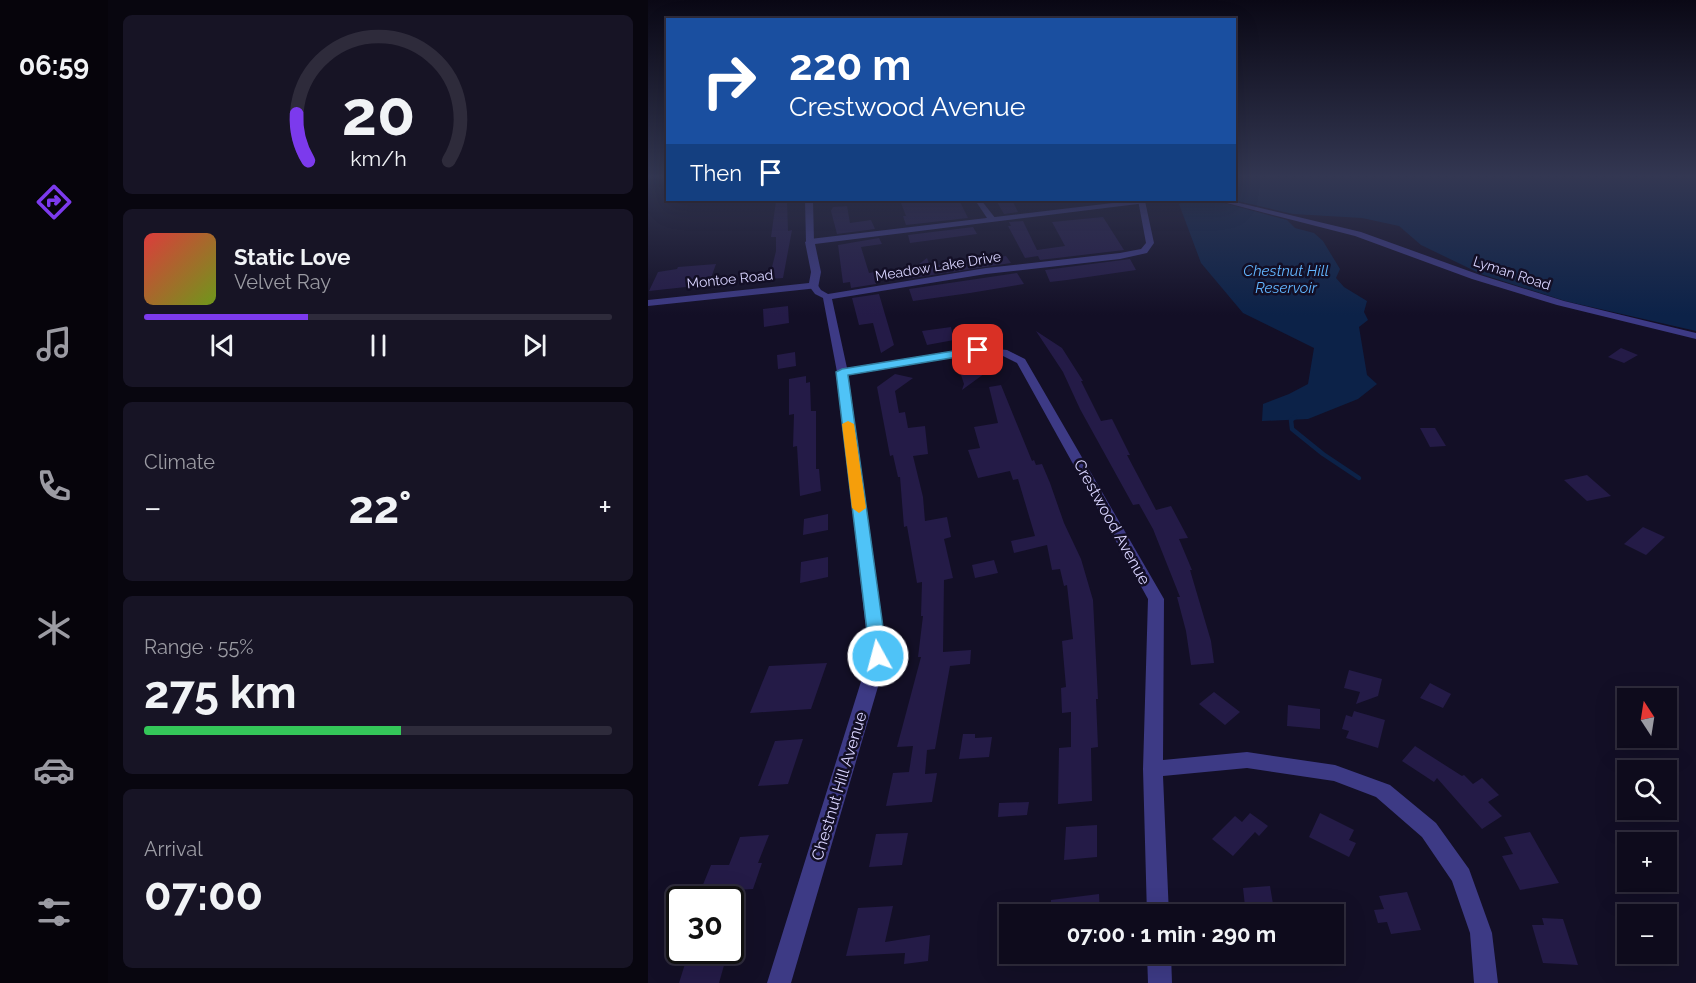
<!DOCTYPE html>
<html lang="en">
<head>
<meta charset="utf-8">
<style>
  :root { --surface:#0e0b1c; --page:#171425; --text:#f1f3f6; --muted:#9b9ba3; --line:#2e2b3b; --accent:#7c3aed }
  body { margin:0; font-family:Raleway,sans-serif; background:var(--page); color:var(--text); height:100vh; display:flex; flex-direction:column; font-size:22px; white-space:nowrap }
  * { box-sizing:border-box; margin:0 }
  p { font-size:20px; color:var(--muted) }
  .icon { flex:none; width:33px; height:33px; fill:none; stroke:currentColor; stroke-width:2; stroke-linecap:round; stroke-linejoin:round }
  .map { position:relative; flex:1; overflow:hidden }
  .panel { display:flex; flex-direction:column; gap:15px; padding:15px; background:#08060f; width:540px }
  .panel>* { flex:none }
  .guide { position:absolute; left:18px; top:18px; width:570px; height:183px; border-radius:0px; box-shadow:0 6px 24px #0002,0 0 0 2px var(--line); background:#1a4fa0; color:#fff; overflow:hidden }
  .needle { width:39px; rotate:348deg }
  .buttons { position:absolute; left:969px; top:688px; display:grid; gap:12px }
  .buttons a { display:grid; place-items:center; width:60px; height:60px; border-radius:0px; background:var(--surface); box-shadow:0 6px 24px #0002,0 0 0 2px var(--line); font-size:30px }
  .speed { position:absolute; left:18px; top:886px; display:flex; gap:12px; font-size:30px; font-weight:700; text-align:center }
  .speed>* { display:grid; place-content:center; width:78px; height:78px; border-radius:50%; background:var(--surface); box-shadow:0 6px 24px #0002,0 0 0 2px var(--line); line-height:1 }
  .speed .limit { border:3px solid #111; border-radius:9px; background:#fff; color:#111 }
  .pin { position:absolute; display:grid; place-items:center; width:51px; height:51px; color:#fff; margin:-26px; border-radius:12px; box-shadow:0 3px 9px #0006 }
  .me { position:absolute; width:66px; margin:-33px; rotate:353deg; stroke-linejoin:round; filter:drop-shadow(0 0 4px #0008) }
  .turn { display:flex; align-items:center; gap:21px; height:126px; padding:0 24px; font-size:27px }
  .turn .icon { width:78px; height:78px; stroke-width:2.5 }
  .turn b { display:block; font-size:42px; line-height:51px }
  .then { display:flex; align-items:center; height:57px; padding:0 24px; background:#0003; gap:12px; font-size:22px }
  .big { font-size:45px; font-weight:700; line-height:1.1 }
  .panel .card { flex:1; display:flex; flex-direction:column; justify-content:center; gap:9px; min-width:0; padding:0 21px; border-radius:9px; background:var(--page) }
  .panel .dial { align-items:center; gap:0 }
  .dial svg { height:156px; overflow:visible; fill:none; stroke:var(--line); stroke-width:7; stroke-linecap:round; text-anchor:middle }
  .dial text { fill:var(--text); stroke:none }
  .song { display:flex; align-items:center; gap:18px }
  .cover { width:72px; height:72px; border-radius:9px; background:linear-gradient(135deg,hsl(0 70% 55%),hsl(80 70% 35%)) }
  .played { height:6px; border-radius:3px; background:linear-gradient(90deg,var(--accent) 35%,var(--line) 35%) }
  .keys { display:flex; justify-content:space-around; direction:ltr }
  .heat { display:flex; justify-content:space-between; align-items:center; font-size:33px; direction:ltr }
  .charge { height:9px; border-radius:4px; background:linear-gradient(90deg,#34c759 55%,var(--line) 0) }
  .trip { position:absolute; left:351px; top:904px; width:345px; height:60px; border-radius:0px; background:var(--surface); box-shadow:0 6px 24px #0002,0 0 0 2px var(--line); font-weight:700; line-height:60px; text-align:center }
  main { display:flex; flex:1; min-height:0 }
  .dock { display:flex; flex-direction:column; width:108px; justify-content:space-around; align-items:center; background:#06040b; color:var(--muted) }
  .dock .icon { width:42px; height:42px }
  .dock .on { color:var(--accent) }
  .dock b { font-size:27px; color:var(--text) }
  .map>svg:first-child { display:block }
  .water { fill:#0c2248 }
  .lines { fill:none; stroke-linecap:round; stroke-linejoin:round }
  .stream { stroke:#0c2248; stroke-width:4.5 }
  .building { fill:#241b47 }
  .minor { fill:#3d3a85; fill-rule:evenodd }
  .tertiary { fill:#3d3a85; fill-rule:evenodd }
  .route { fill:#4fc3f7; stroke:#337fa1; stroke-width:1.5 }
  .slow { fill:#f59e0b }
  .labels { text-anchor:middle; dominant-baseline:central; stroke-width:5; stroke-linejoin:round; paint-order:stroke }
  .far-street-label { font-size:14px; fill:#d9d4ff; stroke:#130f26 }
  .far-water-label { font-size:15px; font-style:italic; fill:#62b6ff; stroke:#130f26 }
  .street-label { font-size:16px; fill:#d9d4ff; stroke:#130f26 }
</style>
</head>
<body>
<main>
<nav class="dock">
<b>06:59</b>
<svg class="icon on" aria-label="directions" viewBox="0 0 24 24"><path d="M12 3l9 9-9 9-9-9zM9 14v-3h6M13 9l2 2-2 2"/></svg>
<svg class="icon" aria-label="music" viewBox="0 0 24 24"><path d="M9 18V5l10-2v13"/><circle cx="6" cy="18" r="3"/><circle cx="16" cy="16" r="3"/></svg>
<svg class="icon" aria-label="phone" viewBox="0 0 24 24"><path d="M5 4h4l2 5-3 2q2 4 5 5l2-3 5 2v4C11 20 4 13 5 4z"/></svg>
<svg class="icon" aria-label="climate" viewBox="0 0 24 24"><path d="M12 3v18M4 7l16 10M4 17L20 7"/></svg>
<svg class="icon" aria-label="car" viewBox="0 0 24 24"><path d="M5 17H2v-5l4-1 3-4h7l3 4 3 1v5h-3M9 17h6M6 11h13"/><circle cx="7" cy="17" r="2"/><circle cx="17" cy="17" r="2"/></svg>
<svg class="icon" aria-label="filters" viewBox="0 0 24 24"><path d="M4 7h16M4 17h16"/><circle cx="9" cy="7" r="2"/><circle cx="15" cy="17" r="2"/></svg>
</nav>
<section class="panel">
<div class="card dial"><svg viewBox="0 0 100 80">
<path d="M14 69A42 42 0 1 1 86 69"/>
<path d="M14 69A42 42 0 0 1 8 45" stroke="#7c3aed"/>
<text x="50" y="56" font-size="32" font-weight="700">20</text>
<text x="50" y="72" font-size="11">km/h</text>
</svg></div>
<div class="card">
<div class="song"><i class="cover"></i><div><b>Static Love</b><p>Velvet Ray</p></div></div>
<div class="played"></div>
<div class="keys"><svg class="icon" aria-label="previous" viewBox="0 0 24 24"><path d="M18 5L8 12l10 7zM5 5v14"/></svg><svg class="icon" aria-label="pause" viewBox="0 0 24 24"><path d="M8 5v14M16 5v14"/></svg><svg class="icon" aria-label="next" viewBox="0 0 24 24"><path d="M6 5l10 7-10 7zM19 5v14"/></svg></div>
</div>
<div class="card"><p>Climate</p>
<div class="heat"><a>−</a><b class="big">22°</b><a>+</a></div>
</div>
<div class="card"><p>Range · 55%</p><b class="big">275 km</b><div class="charge"></div></div>
<div class="card"><p>Arrival</p><b class="big">07:00</b></div>
</section>
<div class="map">
<svg width="1048" height="983" viewBox="0 0 1048 983">
  <rect width="100%" height="100%" fill="#130f26"/>
  <g class="water">
    <polygon points="587,177 1048,177 1048,331 917,301 833,274 773,245 751,226 714,218 645,214 585,200"/>
    <polygon points="538,201 576,203 639,220 647,228 666,233 675,241 692,269 688,278 696,287 719,301 716,312 720,320 711,327 719,375 729,384 710,399 660,419 614,421 615,404 641,394 660,384 666,348 595,313 553,263 531,204"/>
  </g>
  <g class="lines">
    <polyline class="stream" points="647,417 643,420 644,429 675,454 711,478"/>
  </g>
  <g class="building">
    <polygon points="139,200 140,231 144,230 135,278 121,279 128,251 128,237 123,237 128,201"/>
    <polygon points="275,200 311,200 320,218 258,225 255,216 258,216 253,203"/>
    <polygon points="364,200 370,212 356,214 349,202"/>
    <polygon points="199,206 202,223 223,220 227,229 189,234 183,211 185,207"/>
    <polygon points="455,217 476,250 392,260 390,256 377,258 360,226 363,226 361,222 375,221 389,250 417,246 404,222"/>
    <polygon points="325,227 329,234 262,243 260,235"/>
    <polygon points="231,238 234,244 213,247 221,273 226,272 228,284 203,288 202,282 195,283 190,245"/>
    <polygon points="358,256 363,263 258,279 255,267 270,265 279,258 282,266"/>
    <polygon points="482,259 488,270 419,280 402,282 397,270"/>
    <polygon points="68,264 63,278 40,280 38,287 1,291 10,272 29,269 30,267"/>
    <polygon points="369,273 376,284 322,293 265,301 261,289"/>
    <polygon points="231,294 246,345 233,353 225,323 211,325 204,298"/>
    <polygon points="140,306 141,323 116,327 115,309"/>
    <polygon points="303,327 306,340 279,345 274,331"/>
    <polygon points="388,331 414,348 435,381 433,381 453,421 464,419 482,455 479,455 508,510 523,506 540,538 531,539 544,570 542,570 563,641 566,663 543,665 538,631 529,597 532,597 505,529 491,504 485,505 432,409 415,372"/>
    <polygon points="973,348 990,355 976,363 960,357"/>
    <polygon points="147,352 148,366 130,369 129,355"/>
    <polygon points="327,364 344,368 314,390 316,384 313,375"/>
    <polygon points="247,374 265,378 247,391 251,413 257,412 260,428 277,426 280,454 265,456 275,497 277,521 299,517 303,537 296,539 305,578 296,580 295,652 323,650 322,664 302,666 287,749 279,750 277,774 289,773 284,802 238,806 245,773 261,772 265,746 249,747 273,657 270,657 275,616 273,616 274,582 269,583 259,526 256,527 252,477 250,477 245,455 242,456 229,387"/>
    <polygon points="158,376 158,383 162,382 163,411 168,411 168,469 171,469 173,491 152,496 149,446 145,447 146,414 141,415 141,379"/>
    <polygon points="353,385 384,461 386,460 388,465 394,464 402,483 416,523 433,559 445,600 450,699 448,699 450,747 443,748 444,801 410,804 411,748 423,747 423,712 414,713 413,688 418,687 414,641 425,639 419,585 416,586 412,569 404,570 399,545 366,553 363,541 387,536 370,479 365,480 362,471 330,478 320,450 332,448 326,427 350,423 341,387"/>
    <polygon points="772,428 787,428 798,446 782,447"/>
    <polygon points="939,475 963,496 939,501 916,480"/>
    <polygon points="180,514 180,530 155,535 156,519"/>
    <polygon points="995,527 1017,537 998,555 976,544"/>
    <polygon points="180,557 180,577 152,583 153,562"/>
    <polygon points="346,560 350,573 327,578 324,565"/>
    <polygon points="179,663 163,709 102,713 121,666"/>
    <polygon points="701,670 734,679 730,696 708,704 712,692 696,688"/>
    <polygon points="782,683 803,694 795,708 772,698"/>
    <polygon points="566,692 592,712 577,725 551,704"/>
    <polygon points="640,705 672,709 672,729 639,726"/>
    <polygon points="706,711 737,720 730,748 698,738 701,731 694,729 698,715 704,717"/>
    <polygon points="315,734 327,734 327,738 344,737 341,757 311,759"/>
    <polygon points="155,739 140,784 110,786 127,741"/>
    <polygon points="767,746 814,776 816,775 825,784 834,778 851,795 840,802 854,816 834,829 789,778 786,782 754,761"/>
    <polygon points="381,802 379,815 350,817 351,803"/>
    <polygon points="602,813 620,826 611,836 607,832 585,856 564,839 587,816 594,822"/>
    <polygon points="672,813 706,830 701,840 708,843 701,857 661,837"/>
    <polygon points="449,825 449,857 416,860 418,827"/>
    <polygon points="882,832 911,883 872,890 854,856 865,854 856,837"/>
    <polygon points="260,833 254,865 221,867 228,834"/>
    <polygon points="121,835 110,863 114,863 105,889 52,892 63,865 81,865 92,837"/>
    <polygon points="622,886 625,904 615,905 616,915 598,915 595,888"/>
    <polygon points="759,892 773,930 743,934 739,922 730,923 726,910 736,909 731,896"/>
    <polygon points="451,894 452,915 403,915 403,900"/>
    <polygon points="245,906 237,942 282,935 280,961 256,964 257,953 198,956 210,908"/>
    <polygon points="894,918 915,919 930,965 895,963 884,925 896,925"/>
    <polygon points="41,951 80,951 71,983 31,983"/>
  </g>
  <g class="lines">
    <g class="minor">
      <polygon points="157,200 165,200 166,242 162,244 158,242"/>
      <polygon points="327,200 333,200 348,219 347,221 341,221"/>
      <polygon points="490,200 497,201 506,243 499,253 472,259 338,274 184,299 199,368 330,347 359,350 377,359 516,599 515,760 599,752 687,765 742,785 788,823 821,869 844,933 850,983 826,983 822,933 804,881 774,837 728,797 686,781 599,768 515,776 521,915 499,915 495,769 500,599 369,363 353,355 330,353 200,374 239,656 143,983 119,983 221,656 189,372 175,298 167,294 161,286 169,284 173,290 180,294 338,268 472,253 493,249 498,243"/>
      <polygon points="499,954 523,954 524,983 500,983"/>
    </g>
    <g class="tertiary">
      <polygon points="490,200 510,200 506,202 167,244 173,272 170,288 0,306 0,300 161,283 163,272 157,242 162,239"/>
      <polygon points="567,200 579,200 713,232 832,275 916,301 1048,333 1048,339 909,305 824,279 707,236"/>
    </g>
  </g>
  <linearGradient id="sky" x2="0" y2="1"><stop stop-color="#0a0815"/><stop offset="0.56" stop-color="#333752"/><stop offset="1" stop-color="#333752" stop-opacity="0"/></linearGradient>
  <rect width="1048" height="315" fill="url(#sky)"/>
  <polygon class="route" points="330,347 335,350 333,353 200,375 239,656 236,660 230,662 224,660 222,656 188,372 194,369"/>
  <polygon class="slow" points="200,421 206,424 218,508 211,513 204,508 194,424"/>
  <g class="labels">
    <g class="far-street-label">
      <text transform="translate(290 266) rotate(-9)">Meadow Lake Drive</text>
      <text transform="translate(864 273) rotate(18)">Lyman Road</text>
      <text transform="translate(82 279) rotate(-6)">Montoe Road</text>
    </g>
    <g class="far-water-label">
      <text x="638" y="271">Chestnut Hill<tspan x="638" dy="17">Reservoir</tspan></text>
    </g>
    <g class="street-label">
      <text transform="translate(464 522) rotate(61)">Crestwood Avenue</text>
      <text transform="translate(191 786) rotate(-73)">Chestnut Hill Avenue</text>
    </g>
  </g>
</svg>
<div class="buttons">
<a><svg class="needle" viewBox="-14 -14 28 28"><path d="M0-13l5 13h-10z" fill="#e53935"/><path d="M0 13l5-13h-10z" fill="#9b9ba3"/></svg></a>
<a><svg class="icon" aria-label="search" viewBox="0 0 24 24"><circle cx="10" cy="10" r="6"/><path d="M15 15l6 6"/></svg></a>
<a>+</a>
<a>−</a>
</div>
<div class="speed"><div class="limit">30</div></div>
<div class="pin" style="left:330px;top:350px;background:#d93025"><svg class="icon" aria-label="arrive" viewBox="0 0 24 24"><path d="M6 21V4h12l-3 4 3 4H6"/></svg></div>
<svg class="me" style="left:230px;top:656px" viewBox="-20 -20 40 40"><circle r="17" fill="#4fc3f7" stroke="#fff" stroke-width="3"/><path d="M0-11L8 9 0 5-8 9z" fill="#fff"/></svg>
<div class="trip">07:00 · 1 min · 290 m</div>
<div class="guide">
<div class="turn"><svg class="icon" aria-label="right" viewBox="0 0 24 24"><path d="M7 20v-9h11M14 6l5 5-5 5"/></svg><div><b>220 m</b>Crestwood Avenue</div></div>
<div class="then">Then<svg class="icon" aria-label="arrive" viewBox="0 0 24 24"><path d="M6 21V4h12l-3 4 3 4H6"/></svg></div>
</div>
</div>
</main>
</body>
</html>
